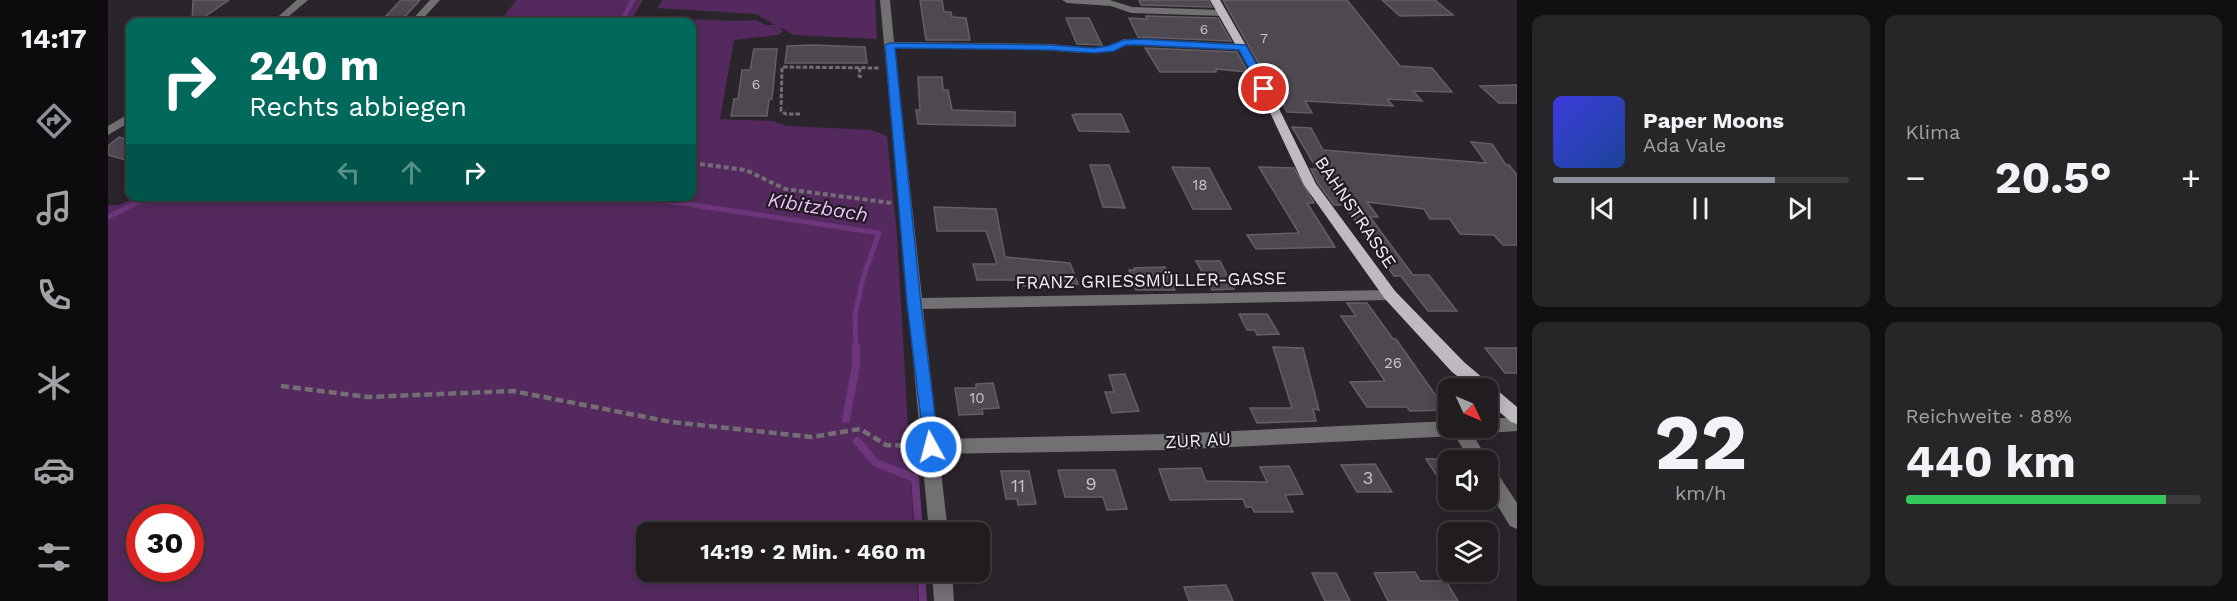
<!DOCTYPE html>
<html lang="de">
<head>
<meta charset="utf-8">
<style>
  :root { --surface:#201c20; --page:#282529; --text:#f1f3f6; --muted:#a2a1a5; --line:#3d3a3e; --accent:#8c9099 }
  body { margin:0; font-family:"Work Sans",sans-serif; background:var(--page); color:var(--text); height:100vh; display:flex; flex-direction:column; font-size:22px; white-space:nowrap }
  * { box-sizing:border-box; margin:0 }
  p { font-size:20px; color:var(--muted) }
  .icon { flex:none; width:33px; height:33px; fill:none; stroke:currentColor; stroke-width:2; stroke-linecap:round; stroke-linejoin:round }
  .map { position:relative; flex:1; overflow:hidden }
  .sheet { display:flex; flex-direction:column; gap:15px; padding:15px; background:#120f12; width:720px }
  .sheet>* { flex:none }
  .hud { position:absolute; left:18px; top:18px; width:570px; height:183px; border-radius:12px; box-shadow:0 3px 15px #0003,0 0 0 2px var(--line); background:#00695c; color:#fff; overflow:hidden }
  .needle { width:39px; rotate:134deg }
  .controls { position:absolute; left:1330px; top:378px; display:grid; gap:12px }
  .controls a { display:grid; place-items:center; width:60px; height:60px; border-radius:12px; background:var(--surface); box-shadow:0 3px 15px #0003,0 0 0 2px var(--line); font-size:30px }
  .speed { position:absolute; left:18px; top:504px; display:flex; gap:12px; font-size:30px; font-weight:700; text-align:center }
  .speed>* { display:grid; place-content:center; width:78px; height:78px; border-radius:50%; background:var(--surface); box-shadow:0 3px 15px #0003,0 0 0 2px var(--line); line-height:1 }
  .speed .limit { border:9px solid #d22; background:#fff; color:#111 }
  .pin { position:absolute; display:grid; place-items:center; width:51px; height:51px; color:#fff; margin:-26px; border:3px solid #fff; border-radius:50%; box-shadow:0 2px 6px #0007 }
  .me { position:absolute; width:66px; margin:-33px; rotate:353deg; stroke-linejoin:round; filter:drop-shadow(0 0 4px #0008) }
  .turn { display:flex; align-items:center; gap:21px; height:126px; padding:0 24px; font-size:27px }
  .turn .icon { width:78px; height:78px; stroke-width:2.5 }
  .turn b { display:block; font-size:42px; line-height:51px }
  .lanes { display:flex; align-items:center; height:57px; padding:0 24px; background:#0003; justify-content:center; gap:30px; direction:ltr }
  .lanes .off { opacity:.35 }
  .big { font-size:45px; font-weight:700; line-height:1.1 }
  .sheet .tile { flex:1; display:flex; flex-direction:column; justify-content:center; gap:9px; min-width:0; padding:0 21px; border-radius:12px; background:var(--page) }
  .sheet .dial { align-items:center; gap:0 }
  .dial b { font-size:78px; line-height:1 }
  .song { display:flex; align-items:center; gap:18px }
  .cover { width:72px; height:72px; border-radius:9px; background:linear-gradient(135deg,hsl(240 70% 55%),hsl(220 70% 35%)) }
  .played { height:6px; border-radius:3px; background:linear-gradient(90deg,var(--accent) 75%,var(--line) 75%) }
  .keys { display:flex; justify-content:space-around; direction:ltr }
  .heat { display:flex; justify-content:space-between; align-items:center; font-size:33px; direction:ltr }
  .charge { height:9px; border-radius:4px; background:linear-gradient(90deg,#34c759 88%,var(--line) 0) }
  .sheet .tiles { flex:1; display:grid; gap:15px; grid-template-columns:repeat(2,1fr) }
  .trip { position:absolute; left:528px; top:522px; width:354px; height:60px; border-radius:12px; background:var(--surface); box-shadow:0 3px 15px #0003,0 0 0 2px var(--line); font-weight:700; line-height:60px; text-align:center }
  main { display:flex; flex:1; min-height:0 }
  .dock { display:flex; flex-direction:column; width:108px; justify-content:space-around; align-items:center; background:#0d0b0d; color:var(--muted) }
  .dock .icon { width:42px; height:42px }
  .dock .on { color:var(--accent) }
  .dock b { font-size:27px; color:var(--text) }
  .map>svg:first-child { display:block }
  .green { fill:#542a5e; fill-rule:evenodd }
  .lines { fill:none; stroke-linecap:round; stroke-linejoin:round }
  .stream-far2 { stroke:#6d357b; stroke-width:4.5 }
  .stream-far1 { stroke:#6d357b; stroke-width:5 }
  .stream { stroke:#6d357b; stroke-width:8 }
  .building { fill:#4e4850; stroke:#645e66; stroke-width:1.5 }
  .path-far2 { stroke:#726e73; stroke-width:3; stroke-dasharray:4.5 2; stroke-linecap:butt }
  .path-far1 { stroke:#726e73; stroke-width:4; stroke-dasharray:5 3; stroke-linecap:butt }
  .path { stroke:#726e73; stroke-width:4.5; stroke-dasharray:8 4; stroke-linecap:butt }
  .minor { fill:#727073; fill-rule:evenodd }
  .major { fill:#bfb9c0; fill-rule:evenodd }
  .route { fill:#1a73e8; stroke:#114b97; stroke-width:1.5 }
  .labels { text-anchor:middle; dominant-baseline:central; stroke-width:4.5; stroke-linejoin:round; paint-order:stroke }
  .far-number-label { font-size:14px; fill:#c8c4ca }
  .number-label { font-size:15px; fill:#c8c4ca }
  .street-label { font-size:18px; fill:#f1eef2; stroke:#201b22 }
  .near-number-label { font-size:18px; fill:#c8c4ca }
  .water-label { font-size:20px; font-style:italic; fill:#eebff9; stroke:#201b22 }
</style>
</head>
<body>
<main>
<nav class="dock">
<b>14:17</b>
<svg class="icon on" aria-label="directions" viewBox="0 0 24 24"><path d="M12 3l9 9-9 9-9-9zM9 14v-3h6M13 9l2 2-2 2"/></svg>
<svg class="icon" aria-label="music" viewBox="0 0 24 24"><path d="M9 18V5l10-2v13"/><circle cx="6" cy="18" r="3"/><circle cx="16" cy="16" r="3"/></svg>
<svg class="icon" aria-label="phone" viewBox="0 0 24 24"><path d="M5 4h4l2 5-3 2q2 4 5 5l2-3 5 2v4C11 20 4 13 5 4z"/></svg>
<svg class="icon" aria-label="climate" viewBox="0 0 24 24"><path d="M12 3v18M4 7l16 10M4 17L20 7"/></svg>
<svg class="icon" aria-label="car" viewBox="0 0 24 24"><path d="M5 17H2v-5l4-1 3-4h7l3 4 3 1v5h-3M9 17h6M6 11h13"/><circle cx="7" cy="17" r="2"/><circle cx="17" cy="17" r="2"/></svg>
<svg class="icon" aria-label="filters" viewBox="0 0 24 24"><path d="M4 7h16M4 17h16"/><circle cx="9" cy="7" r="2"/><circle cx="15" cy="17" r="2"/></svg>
</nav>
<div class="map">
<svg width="1409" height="601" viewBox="0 0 1409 601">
  <rect width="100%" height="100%" fill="#2a252b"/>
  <path class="green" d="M408,0H535L525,17L629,21L648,20L658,25H667L648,14L549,8L555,0H767L769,39L686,35L672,27L675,32L670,35L626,40L612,119L665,121L679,126L764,130L779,136L789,235L806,532H538V572H808L810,601H0V205H11L31,196H584V22H392ZM32,518H82V568H32Z"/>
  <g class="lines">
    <polyline class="stream-far2" points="513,22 525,0"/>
    <g class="stream-far1">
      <polyline points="526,196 771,233 755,278 747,315 748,349"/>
      <polyline points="0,217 43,196"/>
    </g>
    <g class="stream">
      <polyline points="738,419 748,366 748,347"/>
      <polyline points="749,441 768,463 807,478 811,532"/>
      <polyline points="813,572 815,601"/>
    </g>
  </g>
  <g class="building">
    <polygon points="85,0 121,0 89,22 84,22"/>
    <polygon points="293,0 312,0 292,22 272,22"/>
    <polygon points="812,0 834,0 836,12 843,12 844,17 858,18 862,40 818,40"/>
    <polygon points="1031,0 1100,0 1104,7 1033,5"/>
    <polygon points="1115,0 1239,0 1292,66 1324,68 1344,92 1305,91 1314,101 1279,99 1285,106 1197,101 1204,113 1179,112 1159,73 1156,73"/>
    <polygon points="1274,0 1327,0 1345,15 1292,16"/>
    <polygon points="1038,16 1110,18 1123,41 1030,37 1021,18 1039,19"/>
    <polygon points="958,18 981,18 994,45 969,44"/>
    <polygon points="705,45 757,47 759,63 677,63 679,46"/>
    <polygon points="1037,48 1129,52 1140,72 1108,69 1108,72 1052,72"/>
    <polygon points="646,49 669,49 664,99 661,100 659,116 623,116 626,99 630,99 634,70 642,70"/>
    <polygon points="810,77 834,77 835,90 840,90 844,110 907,112 907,126 810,124 808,110 812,110"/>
    <polygon points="1409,85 1409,103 1391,103 1372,86"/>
    <polygon points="968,114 1013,114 1021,132 971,131 964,115"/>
    <polygon points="1184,127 1203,128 1215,150 1378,163 1363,142 1384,144 1398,165 1401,165 1409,175 1409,245 1395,245 1386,235 1352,234 1342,219 1322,219 1316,209 1259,202 1270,217 1262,217 1305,275 1321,275 1349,311 1320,311 1293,276 1286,276 1236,205 1226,205 1210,183 1203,169 1209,169"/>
    <polygon points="11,137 22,140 22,161 0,155 0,146"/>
    <polygon points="982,165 1001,165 1017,208 995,207"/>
    <polygon points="1064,167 1101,168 1123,209 1085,209"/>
    <polygon points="1151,167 1186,168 1206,203 1199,203 1227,247 1148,249 1139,235 1191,233"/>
    <polygon points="826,207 888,209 897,257 962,263 970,284 915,286 913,280 869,280 865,264 889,264 878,231 829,231"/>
    <polygon points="1088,261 1112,261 1126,289 1104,290"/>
    <polygon points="1057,267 1067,290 1028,290 1021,270 1027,270 1026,268"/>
    <polygon points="1239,303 1259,303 1285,339 1288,339 1338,410 1302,411 1299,407 1259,407 1242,382 1277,381 1233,316 1248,316"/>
    <polygon points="1131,314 1159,314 1171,334 1149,335 1147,330 1139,330"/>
    <polygon points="1165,347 1195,348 1211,410 1205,409 1208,421 1149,423 1142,408 1184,408"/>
    <polygon points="1377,348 1409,348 1409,373 1397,373"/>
    <polygon points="1017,374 1031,411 1004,413 997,392 1006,392 1001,375"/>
    <polygon points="885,383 891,408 874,409 875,414 851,415 847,388 868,388 868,384"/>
    <polygon points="1318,459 1335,459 1341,465 1341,495"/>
    <polygon points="1267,464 1284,492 1249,492 1233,465"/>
    <polygon points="1181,466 1195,494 1177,495 1185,512 1146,512 1144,507 1138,507 1135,499 1062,500 1051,469 1093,468 1098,481 1159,482 1152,467"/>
    <polygon points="950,470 1007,470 1019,509 999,510 995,497 957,497"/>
    <polygon points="893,471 921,471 928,504 910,505 909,499 898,499"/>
    <polygon points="1307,572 1312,581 1338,581 1350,601 1280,601 1266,573"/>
    <polygon points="1204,573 1228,573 1242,601 1217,601"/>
    <polygon points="1118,585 1125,601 1081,601 1076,587"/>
  </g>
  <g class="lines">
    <g class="path-far2">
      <polyline points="752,68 751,76 754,77"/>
      <polyline points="692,114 678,114 673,111 674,67 771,68"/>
    </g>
    <polyline class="path-far1" points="584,163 638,170 677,189 784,203"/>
    <polyline class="path" points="173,386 260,397 405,391 563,422 704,437 752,429 778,445 804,446"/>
    <g class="minor">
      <polygon points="189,0 200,0 174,22 164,22"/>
      <polygon points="322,0 332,0 312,22 302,22"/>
      <path d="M772,0H782L786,42L941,44L986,48L1000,46L1016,39H1031L1135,44L1140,47L1135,50L1018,45C990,59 961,50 931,50C883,49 835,49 787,48L814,298L1282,290L1287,291L1289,295L1287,299L1282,300L815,309L830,439L1060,434L1341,421V428H1366L1364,433L1380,460H1362L1347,436L1060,450L831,454L840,532H821Z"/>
      <polygon points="954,0 1002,0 1024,7 1115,10 1120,13 1115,16 1023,13 1003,6 959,3"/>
      <polygon points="22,113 22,122 0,135 0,126"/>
      <polygon points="1409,417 1409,431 1380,433 1374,431 1372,428 1380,428 1380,419"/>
      <polygon points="1380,466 1386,468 1409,503 1409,529 1402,526 1380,490"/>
      <polygon points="824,572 844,572 846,601 826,601"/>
    </g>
    <polygon class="major" points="1102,0 1112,0 1152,70 1208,184 1287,291 1356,362 1409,407 1409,424 1403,422 1380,402 1380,388 1365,388 1344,372 1277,299 1196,185 1142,70"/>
  </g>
  <polygon class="route" points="1031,39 1138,45 1162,89 1153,91 1131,50 1031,45 1018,45 1006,51 986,53 941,50 787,48 813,304 831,447 829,452 823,454 817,452 799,304 777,45 782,43 941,45 986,48 1000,46 1016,40"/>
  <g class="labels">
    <g class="far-number-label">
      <text x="1096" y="29">6</text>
      <text x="1156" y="38">7</text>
      <text x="648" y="84">6</text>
    </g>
    <g class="number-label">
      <text x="1092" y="185">18</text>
      <text x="1285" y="363">26</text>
      <text x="869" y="398">10</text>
    </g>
    <g class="street-label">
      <text transform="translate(1248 212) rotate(56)">BAHNSTRASSE</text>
      <text transform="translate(1043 280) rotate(-1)">FRANZ GRIESSMÜLLER-GASSE</text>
      <text transform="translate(1090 440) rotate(-3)">ZUR AU</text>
    </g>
    <g class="near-number-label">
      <text x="1260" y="477">3</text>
      <text x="983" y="483">9</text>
      <text x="910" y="485">11</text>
    </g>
    <g class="water-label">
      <text transform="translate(710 207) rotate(9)">Kibitzbach</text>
    </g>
  </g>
</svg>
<div class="controls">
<a><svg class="needle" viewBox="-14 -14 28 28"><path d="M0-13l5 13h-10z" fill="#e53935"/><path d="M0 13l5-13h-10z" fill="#a2a1a5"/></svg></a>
<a><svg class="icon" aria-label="sound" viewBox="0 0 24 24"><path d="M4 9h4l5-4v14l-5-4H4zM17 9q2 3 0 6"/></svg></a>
<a><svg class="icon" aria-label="layers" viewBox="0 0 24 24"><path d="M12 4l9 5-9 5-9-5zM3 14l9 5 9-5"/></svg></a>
</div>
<div class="speed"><div class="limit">30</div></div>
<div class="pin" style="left:1156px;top:89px;background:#d93025"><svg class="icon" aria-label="arrive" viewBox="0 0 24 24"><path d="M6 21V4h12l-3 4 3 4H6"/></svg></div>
<svg class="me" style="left:823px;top:447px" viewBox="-20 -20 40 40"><circle r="17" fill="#1a73e8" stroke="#fff" stroke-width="3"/><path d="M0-11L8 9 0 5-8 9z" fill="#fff"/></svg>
<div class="trip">14:19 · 2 Min. · 460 m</div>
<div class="hud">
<div class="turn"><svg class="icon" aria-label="right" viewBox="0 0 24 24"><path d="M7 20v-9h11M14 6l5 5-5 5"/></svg><div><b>240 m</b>Rechts abbiegen</div></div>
<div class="lanes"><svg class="icon off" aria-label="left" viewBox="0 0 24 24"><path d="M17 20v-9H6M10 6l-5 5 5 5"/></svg><svg class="icon off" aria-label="ahead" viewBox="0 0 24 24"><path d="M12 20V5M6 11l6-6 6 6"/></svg><svg class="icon" aria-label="right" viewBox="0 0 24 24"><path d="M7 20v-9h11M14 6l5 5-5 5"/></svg></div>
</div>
</div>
<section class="sheet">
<div class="tiles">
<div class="tile">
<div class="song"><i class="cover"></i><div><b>Paper Moons</b><p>Ada Vale</p></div></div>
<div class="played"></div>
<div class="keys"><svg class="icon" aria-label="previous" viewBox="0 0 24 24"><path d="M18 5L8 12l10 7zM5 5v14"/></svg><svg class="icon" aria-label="pause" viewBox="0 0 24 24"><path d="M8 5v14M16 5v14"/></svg><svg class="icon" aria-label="next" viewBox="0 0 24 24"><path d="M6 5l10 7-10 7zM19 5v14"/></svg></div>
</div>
<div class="tile"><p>Klima</p>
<div class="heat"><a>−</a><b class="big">20.5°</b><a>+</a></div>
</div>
<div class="tile dial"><b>22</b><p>km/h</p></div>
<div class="tile"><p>Reichweite · 88%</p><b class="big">440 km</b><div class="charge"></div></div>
</div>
</section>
</main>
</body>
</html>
